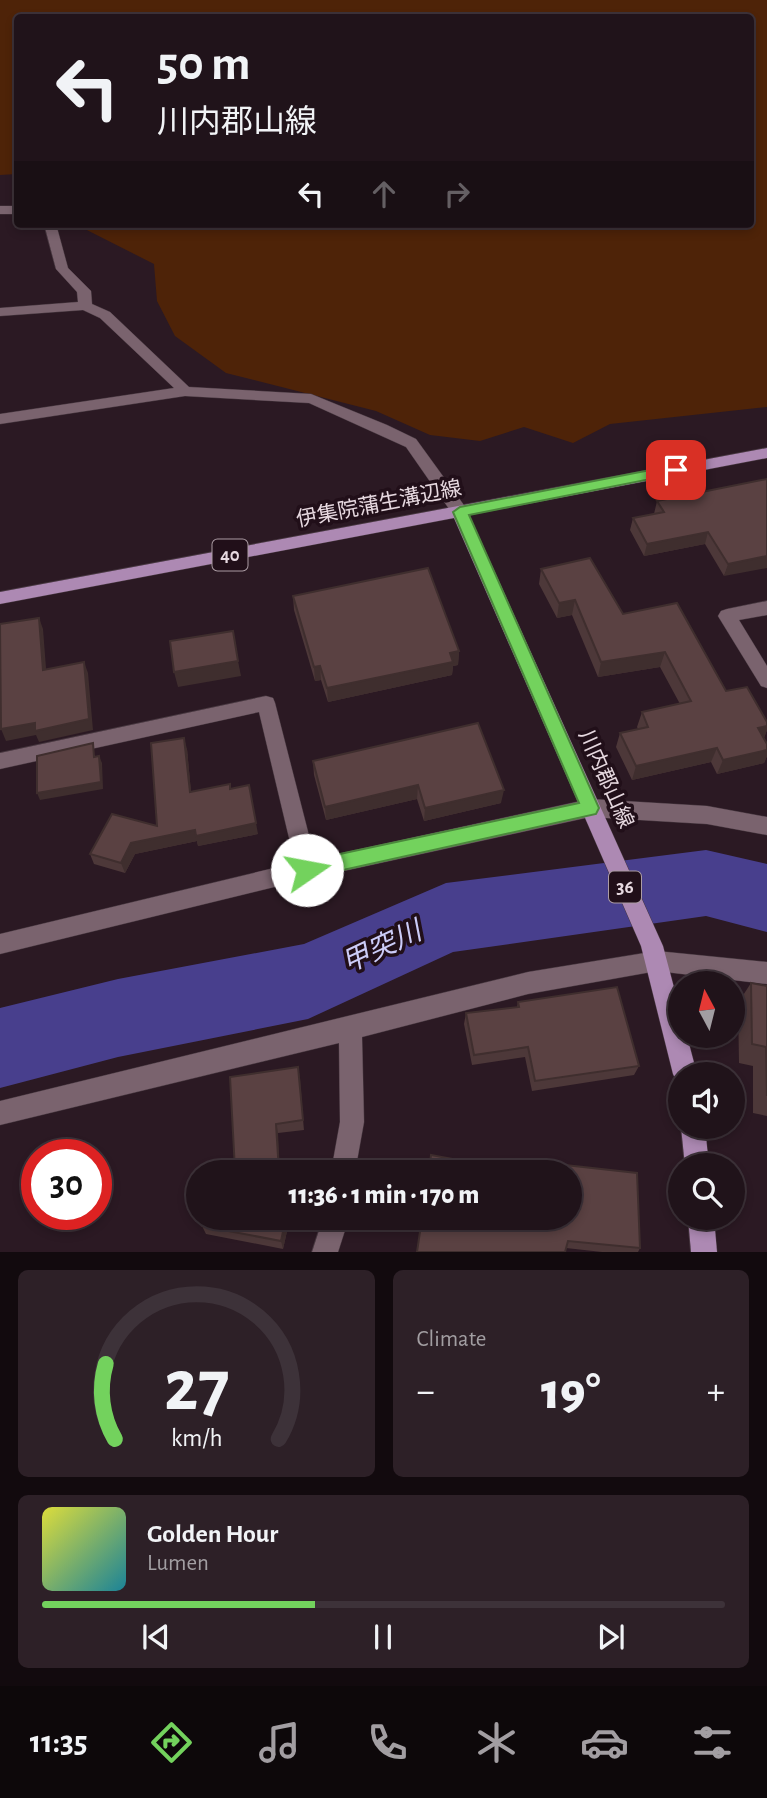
<!DOCTYPE html>
<html lang="en">
<head>
<meta charset="utf-8">
<style>
  :root { --surface:#20131a; --page:#2d2027; --text:#f1f3f6; --muted:#a29ea2; --line:#3d3239; --accent:#73d25d }
  body { margin:0; font-family:"Alegreya Sans","Noto Sans JP",sans-serif; background:var(--page); color:var(--text); height:100vh; display:flex; flex-direction:column; font-size:26px; white-space:nowrap }
  * { box-sizing:border-box; margin:0 }
  p { font-size:23px; color:var(--muted) }
  .icon { flex:none; width:38px; height:38px; fill:none; stroke:currentColor; stroke-width:2; stroke-linecap:round; stroke-linejoin:round }
  .map { position:relative; height:1252px; overflow:hidden }
  .drawer { display:flex; flex-direction:column; gap:18px; padding:18px; background:#120a0e; flex:1 }
  .drawer>* { flex:none }
  .hud { position:absolute; left:14px; top:14px; width:740px; height:214px; border-radius:7px; box-shadow:0 4px 10px #0003,0 0 0 2px var(--line); background:#20131a; color:var(--text); overflow:hidden }
  .needle { width:46px; rotate:353deg }
  .buttons { position:absolute; left:668px; top:971px; display:grid; gap:14px }
  .buttons a { display:grid; place-items:center; width:77px; height:77px; border-radius:50%; background:var(--surface); box-shadow:0 4px 10px #0003,0 0 0 2px var(--line); font-size:35px }
  .speed { position:absolute; left:21px; top:1139px; display:flex; gap:14px; font-size:35px; font-weight:700; text-align:center }
  .speed>* { display:grid; place-content:center; width:91px; height:91px; border-radius:50%; background:var(--surface); box-shadow:0 4px 10px #0003,0 0 0 2px var(--line); line-height:1 }
  .speed .limit { border:10px solid #d22; background:#fff; color:#111 }
  .pin { position:absolute; display:grid; place-items:center; width:60px; height:60px; color:#fff; margin:-30px; border-radius:14px; box-shadow:0 4px 10px #0006 }
  .me { position:absolute; width:77px; margin:-38px; rotate:78deg; stroke-linejoin:round; filter:drop-shadow(0 0 5px #0008) }
  .turn { display:flex; align-items:center; gap:24px; height:147px; padding:0 28px; font-size:32px }
  .turn .icon { width:91px; height:91px; stroke-width:2.5 }
  .turn b { display:block; font-size:49px; line-height:60px }
  .lanes { display:flex; align-items:center; height:66px; padding:0 28px; background:#0003; justify-content:center; gap:35px; direction:ltr }
  .lanes .off { opacity:.35 }
  .big { font-size:52px; font-weight:800; line-height:1.1 }
  .drawer .card { flex:1; display:flex; flex-direction:column; justify-content:center; gap:10px; min-width:0; padding:0 24px; border-radius:10px; background:var(--page) }
  .drawer .dial { align-items:center; gap:0 }
  .dial svg { height:182px; overflow:visible; fill:none; stroke:var(--line); stroke-width:7; stroke-linecap:round; text-anchor:middle }
  .dial text { fill:var(--text); stroke:none }
  .song { display:flex; align-items:center; gap:21px }
  .cover { width:84px; height:84px; border-radius:10px; background:linear-gradient(135deg,hsl(60 70% 55%),hsl(190 70% 35%)) }
  .played { height:7px; border-radius:4px; background:linear-gradient(90deg,var(--accent) 40%,var(--line) 40%) }
  .keys { display:flex; justify-content:space-around; direction:ltr }
  .heat { display:flex; justify-content:space-between; align-items:center; font-size:38px; direction:ltr }
  .drawer .tiles { flex:1; display:grid; gap:18px; grid-template-columns:1fr 1fr }
  .card:last-child { grid-column:span 2 }
  .trip { position:absolute; left:186px; top:1160px; width:396px; height:70px; border-radius:35px; background:var(--surface); box-shadow:0 4px 10px #0003,0 0 0 2px var(--line); font-weight:800; line-height:70px; text-align:center }
  .tabs { display:flex; height:112px; justify-content:space-around; align-items:center; background:#0d080a; color:var(--muted) }
  .tabs .icon { width:49px; height:49px }
  .tabs .on { color:var(--accent) }
  .tabs b { font-size:32px; color:var(--text) }
  .map>svg:first-child { display:block }
  .green { fill:#4e2308 }
  .lines { fill:none; stroke-linecap:round; stroke-linejoin:round }
  .river { fill:#483f8d; fill-rule:evenodd }
  .minor-casing { stroke:#46373f; stroke-width:1 }
  .primary-casing { stroke:#46373f; stroke-width:1 }
  .minor { fill:#7a636e; fill-rule:evenodd }
  .primary { fill:#ad89b3; fill-rule:evenodd }
  .wall { fill:#4d3839 }
  .shaded-wall { fill:#3f2e2e }
  .building { fill:#5a4142; stroke:#3f2e2e; stroke-width:2 }
  .route { fill:#73d25d; stroke:#4b883c; stroke-width:2 }
  .labels { text-anchor:middle; dominant-baseline:central; stroke-width:7; stroke-linejoin:round; paint-order:stroke }
  .shield { fill:#210f19; stroke:#ac9ca4; stroke-width:2 }
  .shield-label { font-size:19px; font-weight:bold; fill:#e7d9e0 }
  .street-label { font-size:21px; fill:#e7d9e0; stroke:#210f19 }
  .near-water-label { font-size:28px; font-style:italic; fill:#ccccf8; stroke:#210f19 }
</style>
</head>
<body>
<div class="map">
<svg width="767" height="1252" viewBox="0 0 767 1252">
  <rect width="100%" height="100%" fill="#2b1923"/>
  <polygon class="green" points="0,0 767,0 767,407 610,424 573,443 524,427 480,441 430,435 376,411 226,373 175,336 157,301 154,264 75,224 751,224 751,18 18,18 17,174 0,175"/>
  <g class="lines">
    <polygon class="river" points="706,850 767,864 767,932 706,916 453,952 308,1019 118,1057 0,1088 0,1008 118,979 304,944 446,883"/>
    <g class="minor-casing">
      <g id="minor">
        <rect x="0" y="206" width="18" height="8"/>
        <polygon points="44,224 56,224 68,268 91,291 92,304 110,312 189,387 311,394 387,425 416,439 466,508 468,512 466,516 454,516 406,447 309,403 185,396 0,424 0,414 174,388 100,318 83,310 0,316 0,308 78,302 77,292 56,269"/>
        <polygon points="767,601 767,615 739,620 767,666 767,688 761,686 718,616 721,611 727,609"/>
        <polygon points="266,696 273,698 275,703 315,859 590,799 707,806 767,817 767,835 707,824 590,817 307,879 0,954 0,934 295,863 259,712 0,769 0,753"/>
        <polygon points="657,951 767,962 767,984 657,971 528,994 362,1037 364,1122 355,1172 331,1172 340,1122 339,1043 0,1125 0,1101 528,972"/>
        <polygon points="323,1218 349,1218 338,1252 312,1252"/>
      </g>
    </g>
    <g class="primary-casing">
      <g id="primary">
        <polygon points="767,448 767,458 469,515 663,946 681,1014 681,1036 687,1036 697,1074 681,1074 681,1084 677,1082 673,1074 641,946 454,518 0,604 0,592"/>
        <polygon points="681,1127 705,1127 709,1166 685,1166"/>
        <polygon points="688,1218 714,1218 717,1252 691,1252"/>
      </g>
    </g>
    <use href="#minor" class="minor"/>
    <use href="#primary" class="primary"/>
  </g>
  <g class="wall">
    <polygon points="767,479 724,576 705,544 644,556 630,530 633,518 654,514 657,501"/>
    <polygon points="541,569 623,614 767,722 767,730 764,738 767,744 767,756 764,763 717,774 711,762 632,780 616,747 620,733 638,729 637,727 642,712 680,704 660,667 598,677 572,615 557,618 539,584"/>
    <polygon points="293,596 459,651 458,665 453,666 452,675 328,702 321,680 315,681 294,610"/>
    <polygon points="187,749 191,792 230,789 258,834 198,846 197,841 135,854 125,873 94,864 90,854 157,826"/>
    <polygon points="313,761 501,803 424,821 417,799 326,820 314,775"/>
    <polygon points="751,983 767,986 767,1116 753,1113 753,1066 739,1063 738,1003"/>
    <polygon points="518,1002 639,1066 634,1075 532,1091 525,1057 472,1065 464,1024 466,1013 517,1007"/>
    <polygon points="298,1067 304,1130 278,1133 235,1170"/>
    <polygon points="538,1162 637,1173 640,1248 638,1252 602,1252 566,1248 565,1252 417,1252 422,1218 569,1218 569,1172 535,1172"/>
    <polygon points="204,1218 290,1218 283,1249 206,1234 202,1226"/>
  </g>
  <g class="shaded-wall">
    <polygon points="708,532 705,544 644,556 647,544"/>
    <polygon points="767,552 767,568 724,576 728,564"/>
    <polygon points="575,600 572,615 557,618 559,603"/>
    <polygon points="39,618 43,629 47,681 43,670"/>
    <polygon points="459,651 458,665 453,666 452,675 328,702 327,688"/>
    <polygon points="665,652 660,667 598,677 601,662"/>
    <polygon points="238,661 241,676 178,687 174,672"/>
    <polygon points="84,662 88,673 93,730 39,742 36,735 6,741 1,729"/>
    <polygon points="320,666 321,680 315,681 314,667"/>
    <polygon points="767,726 767,730 763,740 758,728"/>
    <polygon points="184,738 187,749 192,803 190,792"/>
    <polygon points="717,748 711,762 632,780 636,766"/>
    <polygon points="767,750 767,756 764,763 717,774 723,760"/>
    <polygon points="99,756 102,763 103,789 40,800 37,793"/>
    <polygon points="418,785 417,799 326,820 325,807"/>
    <polygon points="504,790 501,803 424,821 425,808"/>
    <polygon points="256,823 258,834 198,846 197,841 135,854 125,873 121,863 131,843 195,830"/>
    <polygon points="298,1067 300,1078 304,1130 303,1120"/>
    <polygon points="276,1124 278,1133 280,1172 279,1172"/>
    <polygon points="286,1218 290,1218 283,1249 281,1241"/>
  </g>
  <g class="building">
    <polygon points="767,479 767,556 728,564 708,532 647,544 633,518 664,512 657,501"/>
    <polygon points="590,558 623,614 677,603 726,691 747,687 767,722 767,726 758,728 767,744 767,750 723,760 717,748 636,766 620,733 648,727 642,712 691,701 665,652 601,662 575,600 559,603 541,569"/>
    <polygon points="428,568 459,651 450,653 453,662 327,688 320,666 314,667 293,596"/>
    <polygon points="39,618 43,670 84,662 89,719 35,731 35,723 1,729 0,624"/>
    <polygon points="233,631 238,661 174,672 170,641"/>
    <polygon points="478,723 504,790 425,808 418,785 325,807 313,761"/>
    <polygon points="184,738 190,792 230,784 230,789 249,785 256,823 196,836 195,830 131,843 121,863 90,854 112,814 157,826 151,743"/>
    <polygon points="93,743 94,757 99,756 101,782 37,793 37,756"/>
    <polygon points="751,983 767,986 767,1096 766,1047 752,1044"/>
    <polygon points="617,987 639,1066 535,1081 528,1047 474,1055 466,1013 519,1007 518,1002"/>
    <polygon points="298,1067 303,1120 276,1124 279,1172 215,1172 216,1167 235,1170 230,1077"/>
    <polygon points="431,1155 522,1172 429,1172"/>
    <polygon points="538,1162 637,1173 640,1248 568,1241 565,1252 417,1252 422,1218 569,1218 569,1172 538,1172"/>
    <polygon points="204,1218 286,1218 281,1241 202,1226"/>
  </g>
  <polygon class="route" points="676,465 681,467 681,473 469,515 599,808 596,814 307,878 301,876 298,870 301,864 307,861 579,803 453,512 460,507"/>
  <g class="labels">
    <g class="shield">
      <rect x="212.5" y="539.5" width="35" height="31" rx="5"/>
      <rect x="609" y="871.5" width="32" height="31" rx="5"/>
    </g>
    <g class="shield-label">
      <text x="230" y="555">40</text>
      <text x="625" y="887">36</text>
    </g>
    <g class="street-label">
      <text transform="translate(379 504) rotate(-11)">伊集院蒲生溝辺線</text>
      <text transform="translate(606 779) rotate(66)">川内郡山線</text>
    </g>
    <g class="near-water-label">
      <text transform="translate(382 948) rotate(-25)">甲突川</text>
    </g>
  </g>
</svg>
<div class="buttons">
<a><svg class="needle" viewBox="-14 -14 28 28"><path d="M0-13l5 13h-10z" fill="#e53935"/><path d="M0 13l5-13h-10z" fill="#a29ea2"/></svg></a>
<a><svg class="icon" aria-label="sound" viewBox="0 0 24 24"><path d="M4 9h4l5-4v14l-5-4H4zM17 9q2 3 0 6"/></svg></a>
<a><svg class="icon" aria-label="search" viewBox="0 0 24 24"><circle cx="10" cy="10" r="6"/><path d="M15 15l6 6"/></svg></a>
</div>
<div class="speed"><div class="limit">30</div></div>
<div class="pin" style="left:676px;top:470px;background:#d93025"><svg class="icon" aria-label="arrive" viewBox="0 0 24 24"><path d="M6 21V4h12l-3 4 3 4H6"/></svg></div>
<svg class="me" style="left:307px;top:870px" viewBox="-20 -20 40 40"><circle r="19" fill="#fff"/><path d="M0-13L10 11 0 6-10 11z" fill="#73d25d"/></svg>
<div class="trip">11:36 · 1 min · 170 m</div>
<div class="hud">
<div class="turn"><svg class="icon" aria-label="left" viewBox="0 0 24 24"><path d="M17 20v-9H6M10 6l-5 5 5 5"/></svg><div><b>50 m</b>川内郡山線</div></div>
<div class="lanes"><svg class="icon" aria-label="left" viewBox="0 0 24 24"><path d="M17 20v-9H6M10 6l-5 5 5 5"/></svg><svg class="icon off" aria-label="ahead" viewBox="0 0 24 24"><path d="M12 20V5M6 11l6-6 6 6"/></svg><svg class="icon off" aria-label="right" viewBox="0 0 24 24"><path d="M7 20v-9h11M14 6l5 5-5 5"/></svg></div>
</div>
</div>
<section class="drawer">
<div class="tiles">
<div class="card dial"><svg viewBox="0 0 100 80">
<path d="M14 69A42 42 0 1 1 86 69"/>
<path d="M14 69A42 42 0 0 1 10 36" stroke="#73d25d"/>
<text x="50" y="56" font-size="32" font-weight="700">27</text>
<text x="50" y="72" font-size="11">km/h</text>
</svg></div>
<div class="card"><p>Climate</p>
<div class="heat"><a>−</a><b class="big">19°</b><a>+</a></div>
</div>
<div class="card">
<div class="song"><i class="cover"></i><div><b>Golden Hour</b><p>Lumen</p></div></div>
<div class="played"></div>
<div class="keys"><svg class="icon" aria-label="previous" viewBox="0 0 24 24"><path d="M18 5L8 12l10 7zM5 5v14"/></svg><svg class="icon" aria-label="pause" viewBox="0 0 24 24"><path d="M8 5v14M16 5v14"/></svg><svg class="icon" aria-label="next" viewBox="0 0 24 24"><path d="M6 5l10 7-10 7zM19 5v14"/></svg></div>
</div>
</div>
</section>
<nav class="tabs">
<b>11:35</b>
<svg class="icon on" aria-label="directions" viewBox="0 0 24 24"><path d="M12 3l9 9-9 9-9-9zM9 14v-3h6M13 9l2 2-2 2"/></svg>
<svg class="icon" aria-label="music" viewBox="0 0 24 24"><path d="M9 18V5l10-2v13"/><circle cx="6" cy="18" r="3"/><circle cx="16" cy="16" r="3"/></svg>
<svg class="icon" aria-label="phone" viewBox="0 0 24 24"><path d="M5 4h4l2 5-3 2q2 4 5 5l2-3 5 2v4C11 20 4 13 5 4z"/></svg>
<svg class="icon" aria-label="climate" viewBox="0 0 24 24"><path d="M12 3v18M4 7l16 10M4 17L20 7"/></svg>
<svg class="icon" aria-label="car" viewBox="0 0 24 24"><path d="M5 17H2v-5l4-1 3-4h7l3 4 3 1v5h-3M9 17h6M6 11h13"/><circle cx="7" cy="17" r="2"/><circle cx="17" cy="17" r="2"/></svg>
<svg class="icon" aria-label="filters" viewBox="0 0 24 24"><path d="M4 7h16M4 17h16"/><circle cx="9" cy="7" r="2"/><circle cx="15" cy="17" r="2"/></svg>
</nav>
</body>
</html>
